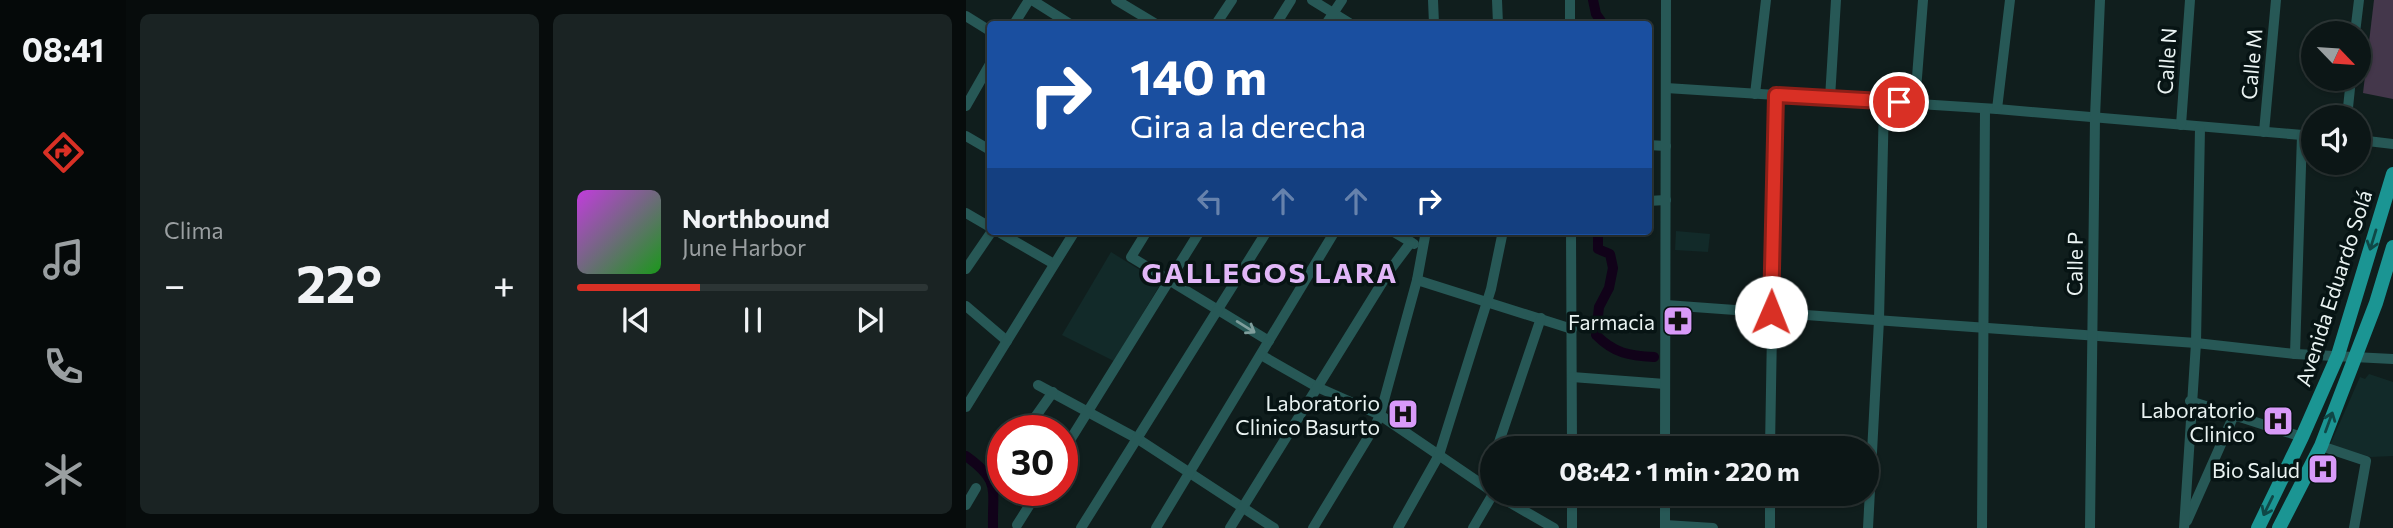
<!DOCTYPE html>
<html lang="es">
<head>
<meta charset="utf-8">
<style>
  :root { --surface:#0c1616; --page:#1a2323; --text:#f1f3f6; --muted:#9a9fa1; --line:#2c3535; --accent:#d93025 }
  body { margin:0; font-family:Commissioner,sans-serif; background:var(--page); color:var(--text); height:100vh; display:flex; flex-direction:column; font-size:26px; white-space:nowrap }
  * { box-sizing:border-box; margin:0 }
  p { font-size:23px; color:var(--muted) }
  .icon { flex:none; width:38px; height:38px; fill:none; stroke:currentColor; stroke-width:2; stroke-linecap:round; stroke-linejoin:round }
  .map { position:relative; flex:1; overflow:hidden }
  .drawer { display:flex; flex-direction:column; gap:14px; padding:14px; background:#070c0c; width:840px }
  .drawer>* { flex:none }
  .top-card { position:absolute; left:21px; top:21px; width:665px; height:214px; border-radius:7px; box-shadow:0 2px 5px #0004,0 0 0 2px var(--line); background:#1a4fa0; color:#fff; overflow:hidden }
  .needle { width:46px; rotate:115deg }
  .tools { position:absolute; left:1335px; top:21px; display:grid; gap:14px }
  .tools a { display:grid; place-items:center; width:70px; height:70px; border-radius:50%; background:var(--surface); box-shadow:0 2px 5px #0004,0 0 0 2px var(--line); font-size:35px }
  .speed { position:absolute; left:21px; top:415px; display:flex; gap:14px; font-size:35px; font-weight:700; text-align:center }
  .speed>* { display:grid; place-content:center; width:91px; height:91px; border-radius:50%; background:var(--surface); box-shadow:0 2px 5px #0004,0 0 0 2px var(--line); line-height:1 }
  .speed .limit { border:10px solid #d22; background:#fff; color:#111 }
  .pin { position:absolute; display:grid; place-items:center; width:60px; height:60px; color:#fff; margin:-30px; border:4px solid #fff; border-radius:50%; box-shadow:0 2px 7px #0007 }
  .me { position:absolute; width:77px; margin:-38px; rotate:1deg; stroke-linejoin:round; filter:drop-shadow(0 0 5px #0008) }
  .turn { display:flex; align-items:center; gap:24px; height:147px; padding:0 28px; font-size:32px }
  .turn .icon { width:91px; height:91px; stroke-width:2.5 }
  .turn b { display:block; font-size:49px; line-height:60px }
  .lanes { display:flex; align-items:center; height:66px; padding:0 28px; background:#0003; justify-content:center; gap:35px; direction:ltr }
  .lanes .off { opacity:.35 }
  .big { font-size:52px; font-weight:700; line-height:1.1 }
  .drawer .widget { flex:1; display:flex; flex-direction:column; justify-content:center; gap:10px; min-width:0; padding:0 24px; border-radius:10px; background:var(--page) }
  .song { display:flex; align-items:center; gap:21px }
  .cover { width:84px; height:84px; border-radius:10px; background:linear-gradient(135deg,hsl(290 70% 55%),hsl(120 70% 35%)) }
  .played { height:7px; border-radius:4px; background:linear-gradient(90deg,var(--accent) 35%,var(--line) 35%) }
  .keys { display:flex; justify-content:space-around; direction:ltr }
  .heat { display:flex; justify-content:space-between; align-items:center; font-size:38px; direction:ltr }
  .drawer .tiles { flex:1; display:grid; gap:14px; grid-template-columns:repeat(2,1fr) }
  .trip { position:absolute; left:514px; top:436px; width:399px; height:70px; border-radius:35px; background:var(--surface); box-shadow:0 2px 5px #0004,0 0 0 2px var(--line); font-weight:700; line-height:70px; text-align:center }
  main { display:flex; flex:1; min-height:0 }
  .tabs { display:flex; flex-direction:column; width:126px; justify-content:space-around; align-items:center; background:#050909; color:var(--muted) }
  .tabs .icon { width:49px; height:49px }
  .tabs .selected { color:var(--accent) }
  .tabs b { font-size:32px; color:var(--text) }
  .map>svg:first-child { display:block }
  .built { fill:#122a29 }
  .green { fill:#44374b }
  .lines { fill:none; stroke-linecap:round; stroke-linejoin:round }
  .canal { stroke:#110219; stroke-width:10 }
  .minor { stroke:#275856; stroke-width:10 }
  .major { stroke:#1b9593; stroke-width:14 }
  .oneway { stroke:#0f4847 }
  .oneway2 { stroke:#7f9e9c }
  .route-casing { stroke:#8d1f18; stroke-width:18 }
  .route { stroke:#d93025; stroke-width:12 }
  .labels { text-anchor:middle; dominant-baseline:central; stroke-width:7; stroke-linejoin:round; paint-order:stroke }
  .street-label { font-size:21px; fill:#eaf3f2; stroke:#071414 }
  .poi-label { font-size:21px; fill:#eaf3f2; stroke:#071414; text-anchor:end }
  .district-label { font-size:28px; font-weight:bold; letter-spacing:2px; fill:#e1b6f7; stroke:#071414 }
</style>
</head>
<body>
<main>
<nav class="tabs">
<b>08:41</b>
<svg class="icon selected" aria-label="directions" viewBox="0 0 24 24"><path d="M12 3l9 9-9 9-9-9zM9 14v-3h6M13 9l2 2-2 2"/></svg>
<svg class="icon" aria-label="music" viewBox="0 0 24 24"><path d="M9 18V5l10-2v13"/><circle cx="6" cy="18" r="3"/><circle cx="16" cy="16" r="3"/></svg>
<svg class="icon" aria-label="phone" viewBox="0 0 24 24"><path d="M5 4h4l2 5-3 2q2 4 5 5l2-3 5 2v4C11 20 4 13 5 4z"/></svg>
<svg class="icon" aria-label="climate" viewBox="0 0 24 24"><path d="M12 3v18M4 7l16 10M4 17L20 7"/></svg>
</nav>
<section class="drawer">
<div class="tiles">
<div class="widget"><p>Clima</p>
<div class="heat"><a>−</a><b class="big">22°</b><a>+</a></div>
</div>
<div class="widget">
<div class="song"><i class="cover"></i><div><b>Northbound</b><p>June Harbor</p></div></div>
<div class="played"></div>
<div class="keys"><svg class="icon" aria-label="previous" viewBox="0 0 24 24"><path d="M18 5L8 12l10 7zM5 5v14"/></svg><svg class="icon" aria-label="pause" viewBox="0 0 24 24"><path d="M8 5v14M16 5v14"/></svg><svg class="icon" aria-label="next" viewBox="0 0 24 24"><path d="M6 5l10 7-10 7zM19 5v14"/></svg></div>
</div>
</div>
</section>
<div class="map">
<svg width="1427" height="528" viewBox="0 0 1427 528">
  <rect width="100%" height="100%" fill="#101e1d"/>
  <g class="built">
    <polygon points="710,231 744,234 742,252 709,250"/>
    <polygon points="145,252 195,283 148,361 96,335"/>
    <polygon points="1403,374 1427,382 1427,456 1405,457 1364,445 1394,377 1399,379"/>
  </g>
  <polygon class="green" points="1408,0 1427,0 1427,99 1397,93"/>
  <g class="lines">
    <g class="canal">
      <polyline points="627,0 630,14 637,24"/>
      <path d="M632,231V249L644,254L647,268L643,288L633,307L630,335C648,353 663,356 688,357"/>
      <path d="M0,456C35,481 26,489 27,528"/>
    </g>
    <g class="minor">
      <polyline points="66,0 104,24"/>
      <polyline points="150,0 190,24"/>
      <polyline points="346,0 385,24"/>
      <polyline points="467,0 468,24"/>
      <polyline points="531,0 532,24"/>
      <polyline points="604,0 604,24"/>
      <polyline points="0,16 24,31"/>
      <polyline points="48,24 63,0"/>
      <polyline points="250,24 266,0"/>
      <polyline points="310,24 325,0"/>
      <polyline points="360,24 376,0"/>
      <polyline points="1389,33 1393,0"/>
      <polyline points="700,88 1031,109 1348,136"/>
      <polyline points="789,94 800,0"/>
      <polyline points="864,98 870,0"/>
      <polyline points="949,103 957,0"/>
      <polyline points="0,106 24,64"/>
      <polyline points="1031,109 1044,0"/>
      <polyline points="1381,117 1385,79"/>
      <polyline points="1215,125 1224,0"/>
      <polyline points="1298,132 1310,0"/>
      <polyline points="0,136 24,150"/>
      <polyline points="1393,140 1427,144"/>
      <polyline points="682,145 700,146"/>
      <polyline points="682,201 700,200"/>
      <polyline points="0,213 24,227"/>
      <polyline points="31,231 88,264"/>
      <polyline points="181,231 165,257 303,341"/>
      <polyline points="426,231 448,244"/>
      <polyline points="605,231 606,448"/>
      <polyline points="0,269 26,231"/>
      <polyline points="451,280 606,329"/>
      <polyline points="700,305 1230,343 1329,354 1427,359"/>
      <polyline points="0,306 41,341"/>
      <polyline points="1329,354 1336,135"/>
      <polyline points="295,355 351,387 414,415 527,492"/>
      <polyline points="606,377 699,384"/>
      <polyline points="72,385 172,439 308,528"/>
      <polyline points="1224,401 1336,437"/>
      <polyline points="0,407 109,231"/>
      <polyline points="60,430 87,392"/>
      <polyline points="1355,446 1400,461 1388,528"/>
      <polyline points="531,448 575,318"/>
      <polyline points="699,448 700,0"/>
      <polyline points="804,448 810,95"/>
      <polyline points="96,453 234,231"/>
      <polyline points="518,485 527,461"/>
      <polyline points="529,494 588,528"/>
      <polyline points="0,505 10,488"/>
      <polyline points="1221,521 1268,415"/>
      <polyline points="51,525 73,490"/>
      <polyline points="699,525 747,528"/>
      <polyline points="115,528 301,231"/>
      <polyline points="190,528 369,231"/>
      <polyline points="264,528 424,270 445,242"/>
      <polyline points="347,528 409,426 414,415 451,280 460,231"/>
      <polyline points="432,528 473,455 525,289 537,231"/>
      <polyline points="507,528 527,494"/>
      <polyline points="606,528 606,494"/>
      <polyline points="699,528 699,494"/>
      <polyline points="804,528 804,494"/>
      <polyline points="902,528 913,320 918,101"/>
      <polyline points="1016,528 1019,110"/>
      <polyline points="1124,528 1129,117 1134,0"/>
      <polyline points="1218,528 1230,343 1234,128"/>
    </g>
    <g class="major">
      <polyline points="1292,528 1336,437 1372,355 1427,174"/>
      <polyline points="1313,528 1355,446 1410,303 1427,247"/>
    </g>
  </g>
  <defs><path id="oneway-shaft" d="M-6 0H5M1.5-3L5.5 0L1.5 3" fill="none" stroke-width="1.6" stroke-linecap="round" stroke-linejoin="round" transform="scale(1.75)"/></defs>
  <g class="oneway">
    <use href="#oneway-shaft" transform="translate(1407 240) rotate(107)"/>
    <use href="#oneway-shaft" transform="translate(1363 422) rotate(-70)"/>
    <use href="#oneway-shaft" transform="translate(1302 506) rotate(116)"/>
  </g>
  <use class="oneway2" href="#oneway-shaft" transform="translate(280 327) rotate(32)"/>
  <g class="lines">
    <g class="route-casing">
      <polyline id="route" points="805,312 810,95 933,102"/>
    </g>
    <use href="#route" class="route"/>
  </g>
  <defs>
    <g id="pharmacy-square" transform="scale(1.575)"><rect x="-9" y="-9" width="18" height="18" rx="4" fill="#d89af8" stroke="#071414"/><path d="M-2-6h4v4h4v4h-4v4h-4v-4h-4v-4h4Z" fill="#111"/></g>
    <g id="hospital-square" transform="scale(1.575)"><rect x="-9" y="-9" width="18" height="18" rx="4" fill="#d89af8" stroke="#071414"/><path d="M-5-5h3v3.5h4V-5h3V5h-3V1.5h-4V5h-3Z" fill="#111"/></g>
  </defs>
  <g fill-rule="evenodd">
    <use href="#pharmacy-square" x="712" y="321"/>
    <use href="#hospital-square" x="437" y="414"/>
    <use href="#hospital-square" x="1312" y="421"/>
    <use href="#hospital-square" x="1357" y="469"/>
  </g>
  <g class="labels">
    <g class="street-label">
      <text transform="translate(1200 61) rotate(-86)">Calle N</text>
      <text transform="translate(1285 64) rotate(-85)">Calle M</text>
      <text transform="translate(1108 264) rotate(-89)">Calle P</text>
      <text transform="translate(1367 288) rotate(-72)">Avenida Eduardo Solá</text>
    </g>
    <g class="poi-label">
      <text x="689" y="321">Farmacia</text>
      <text x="414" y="402">Laboratorio<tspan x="414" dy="24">Clinico Basurto</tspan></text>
      <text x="1289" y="409">Laboratorio<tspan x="1289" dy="24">Clinico</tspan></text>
      <text x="1334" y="469">Bio Salud</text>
    </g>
    <g class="district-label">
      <text x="304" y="272">GALLEGOS LARA</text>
    </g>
  </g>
</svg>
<div class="tools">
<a><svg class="needle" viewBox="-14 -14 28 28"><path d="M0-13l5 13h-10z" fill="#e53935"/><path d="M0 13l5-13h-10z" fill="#9a9fa1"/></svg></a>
<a><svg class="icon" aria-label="sound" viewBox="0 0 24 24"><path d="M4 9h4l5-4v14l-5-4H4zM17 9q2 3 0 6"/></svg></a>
</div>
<div class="speed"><div class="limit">30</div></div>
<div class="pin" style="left:933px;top:102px;background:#d93025"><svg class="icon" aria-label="arrive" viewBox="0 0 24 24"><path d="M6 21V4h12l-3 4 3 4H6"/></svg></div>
<svg class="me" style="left:805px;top:312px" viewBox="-20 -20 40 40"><circle r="19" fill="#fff"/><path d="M0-13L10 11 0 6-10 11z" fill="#d93025"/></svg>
<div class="trip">08:42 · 1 min · 220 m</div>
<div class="top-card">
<div class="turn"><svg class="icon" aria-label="right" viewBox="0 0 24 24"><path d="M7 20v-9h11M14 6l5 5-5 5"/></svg><div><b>140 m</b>Gira a la derecha</div></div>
<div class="lanes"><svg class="icon off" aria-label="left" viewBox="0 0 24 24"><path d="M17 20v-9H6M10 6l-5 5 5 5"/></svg><svg class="icon off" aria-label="ahead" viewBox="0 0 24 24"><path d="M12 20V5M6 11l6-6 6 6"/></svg><svg class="icon off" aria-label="ahead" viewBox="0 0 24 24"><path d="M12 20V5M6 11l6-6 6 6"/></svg><svg class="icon" aria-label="right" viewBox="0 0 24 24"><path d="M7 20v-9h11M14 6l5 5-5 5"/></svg></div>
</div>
</div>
</main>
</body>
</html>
